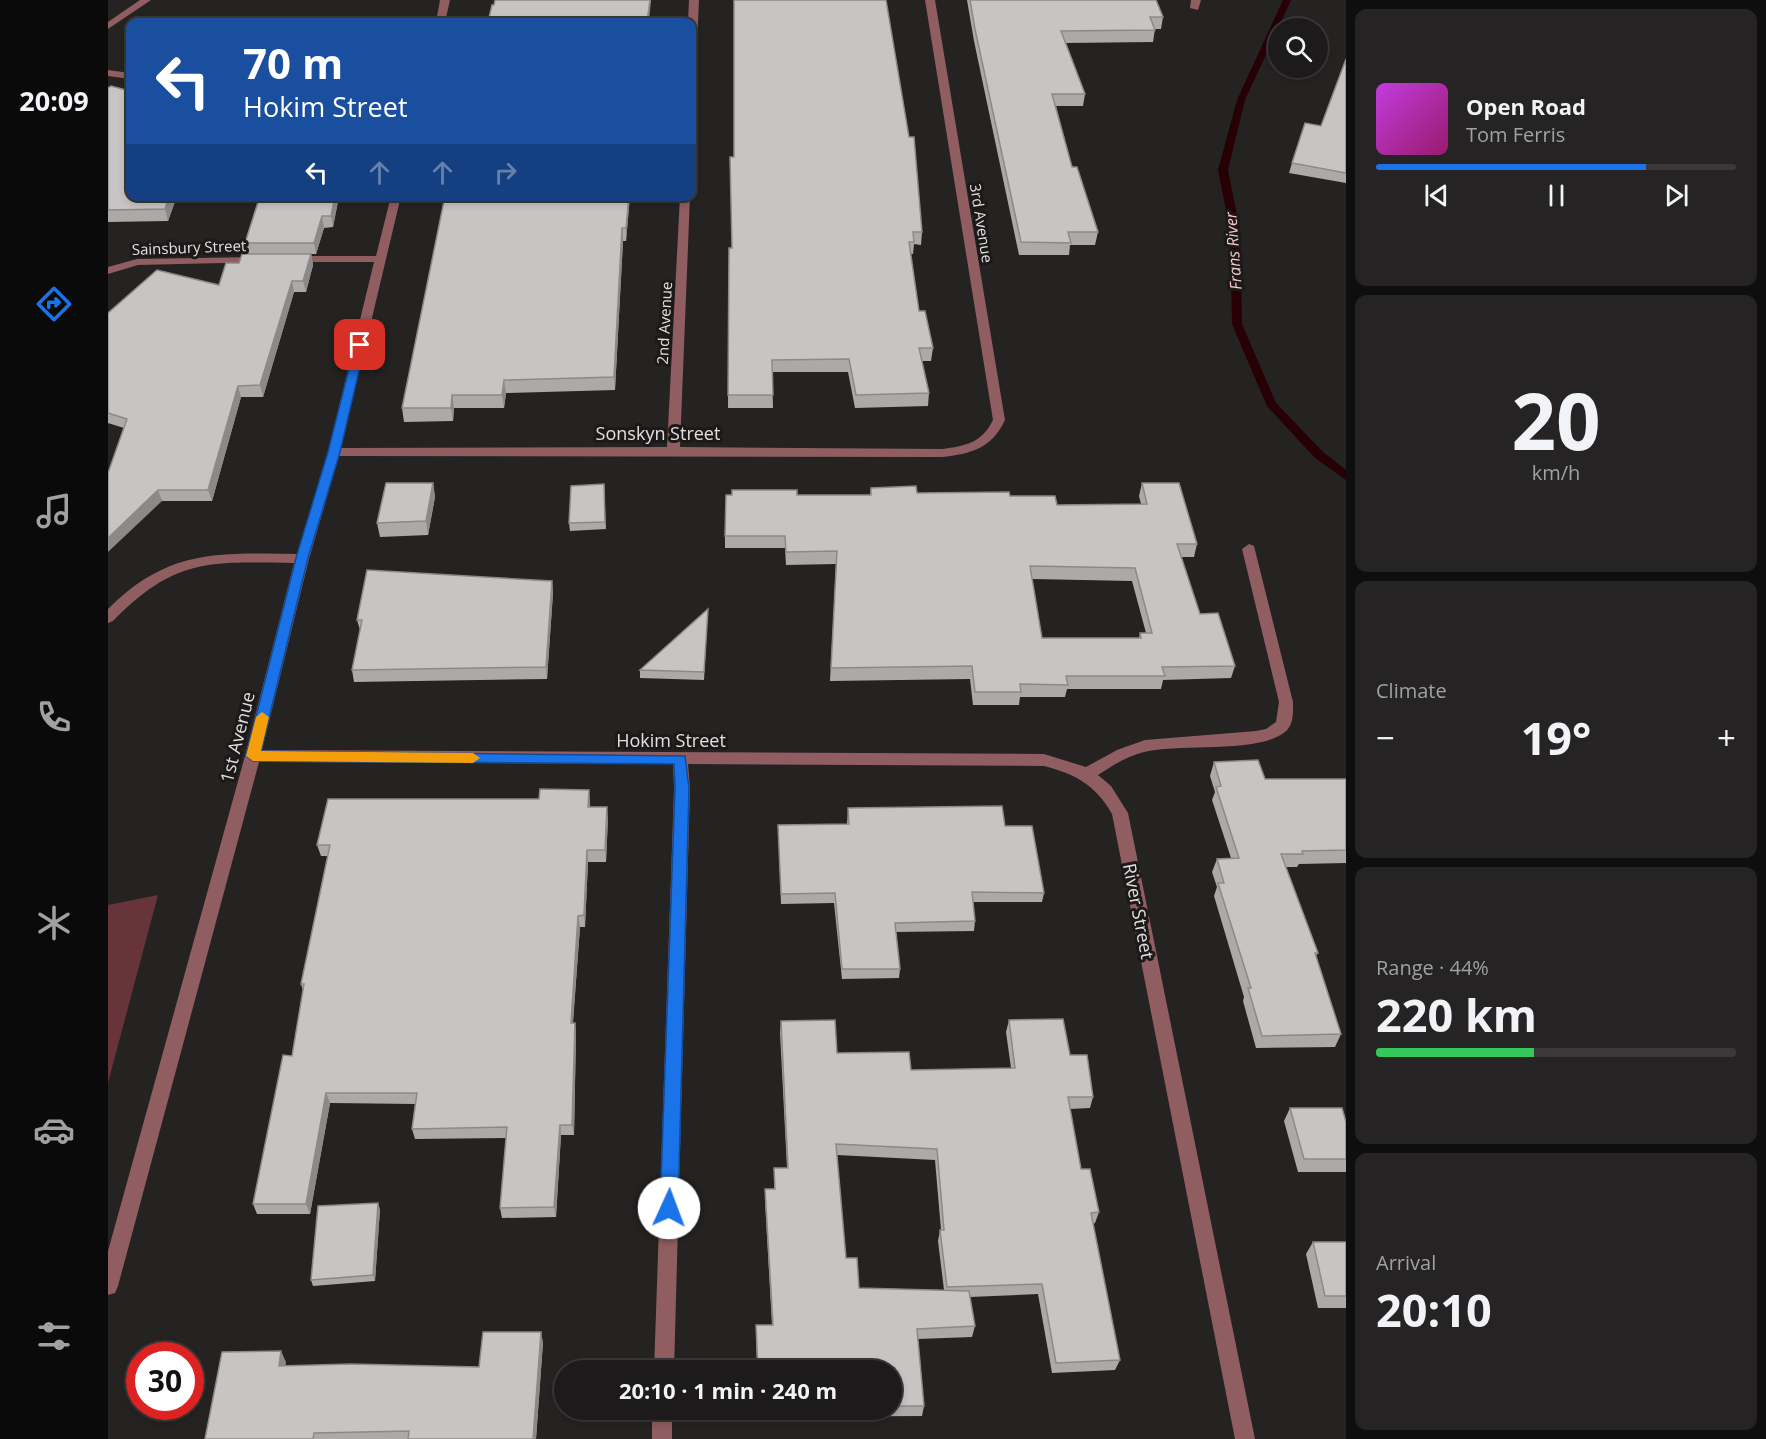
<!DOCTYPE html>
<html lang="en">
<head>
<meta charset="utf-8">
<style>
  :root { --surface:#1c1a1a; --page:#252323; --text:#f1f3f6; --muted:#a0a1a2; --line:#3a3839; --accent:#1a73e8 }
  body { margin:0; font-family:"Open Sans",sans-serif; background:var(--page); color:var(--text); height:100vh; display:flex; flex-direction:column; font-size:22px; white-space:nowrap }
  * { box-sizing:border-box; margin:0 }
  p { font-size:20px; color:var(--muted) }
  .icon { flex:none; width:33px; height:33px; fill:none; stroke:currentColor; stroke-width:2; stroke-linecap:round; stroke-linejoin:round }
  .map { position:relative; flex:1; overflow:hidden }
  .drawer { display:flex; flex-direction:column; gap:9px; padding:9px; background:#0f0e0e; width:420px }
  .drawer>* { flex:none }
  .banner { position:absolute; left:18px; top:18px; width:570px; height:183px; border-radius:12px; box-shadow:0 3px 9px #0003,0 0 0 2px var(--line); background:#1a4fa0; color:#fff; overflow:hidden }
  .buttons { position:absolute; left:1160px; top:18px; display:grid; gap:12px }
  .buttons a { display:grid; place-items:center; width:60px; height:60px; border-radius:50%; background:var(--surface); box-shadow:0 3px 9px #0003,0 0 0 2px var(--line); font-size:30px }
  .speed { position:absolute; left:18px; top:1342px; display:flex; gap:12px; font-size:30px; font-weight:700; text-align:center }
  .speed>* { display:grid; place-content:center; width:78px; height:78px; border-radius:50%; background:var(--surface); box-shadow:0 3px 9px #0003,0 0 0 2px var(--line); line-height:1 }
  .speed .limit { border:9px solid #d22; background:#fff; color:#111 }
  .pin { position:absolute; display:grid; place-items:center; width:51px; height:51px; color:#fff; margin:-26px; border-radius:12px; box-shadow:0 3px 9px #0006 }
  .me { position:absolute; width:66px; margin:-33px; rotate:2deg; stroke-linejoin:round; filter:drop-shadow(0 0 4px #0008) }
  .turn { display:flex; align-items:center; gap:21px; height:126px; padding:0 18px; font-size:27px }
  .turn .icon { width:78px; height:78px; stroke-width:2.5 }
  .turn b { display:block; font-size:42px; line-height:51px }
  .lanes { display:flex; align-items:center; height:57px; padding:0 18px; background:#0003; justify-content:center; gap:30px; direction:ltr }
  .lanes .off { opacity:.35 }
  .big { font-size:45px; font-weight:700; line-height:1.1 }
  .drawer .tile { flex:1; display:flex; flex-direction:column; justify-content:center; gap:9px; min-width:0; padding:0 21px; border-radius:12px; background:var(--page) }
  .drawer .dial { align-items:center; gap:0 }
  .dial b { font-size:78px; line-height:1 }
  .song { display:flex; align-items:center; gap:18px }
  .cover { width:72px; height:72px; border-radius:9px; background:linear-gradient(135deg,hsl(290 70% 55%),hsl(320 70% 35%)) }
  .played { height:6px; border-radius:3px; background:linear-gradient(90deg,var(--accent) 75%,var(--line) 75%) }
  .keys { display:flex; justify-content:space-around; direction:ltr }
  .heat { display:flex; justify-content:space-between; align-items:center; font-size:33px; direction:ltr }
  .charge { height:9px; border-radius:4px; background:linear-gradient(90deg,#34c759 44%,var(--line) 0) }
  .trip { position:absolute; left:446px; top:1360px; width:348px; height:60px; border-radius:30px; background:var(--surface); box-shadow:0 3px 9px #0003,0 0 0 2px var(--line); font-weight:700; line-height:60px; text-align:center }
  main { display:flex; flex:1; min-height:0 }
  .tab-bar { display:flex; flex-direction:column; width:108px; justify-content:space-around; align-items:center; background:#0b0a0a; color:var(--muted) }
  .tab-bar .icon { width:42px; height:42px }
  .tab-bar .active { color:var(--accent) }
  .tab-bar b { font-size:27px; color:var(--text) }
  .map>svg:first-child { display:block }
  .green { fill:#673439 }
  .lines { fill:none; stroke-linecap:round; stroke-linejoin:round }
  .stream { fill:#260005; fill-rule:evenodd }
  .minor { fill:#905d60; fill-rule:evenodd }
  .wall { fill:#aca9a9; fill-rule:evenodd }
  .shaded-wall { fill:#8c8989 }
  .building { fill:#c8c4c4; stroke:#8c8989; stroke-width:1.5; fill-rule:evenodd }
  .route { fill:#1a73e8; stroke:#114b97; stroke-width:1.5 }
  .slow { fill:#f59e0b }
  .labels { text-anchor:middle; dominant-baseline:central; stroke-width:6; stroke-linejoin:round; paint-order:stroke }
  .far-street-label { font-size:15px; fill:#e1dfdf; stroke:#1c1919 }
  .far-water-label { font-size:16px; font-style:italic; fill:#f4c9cb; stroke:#1c1919 }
  .street-label { font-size:18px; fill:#e1dfdf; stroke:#1c1919 }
</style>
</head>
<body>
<main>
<nav class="tab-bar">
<b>20:09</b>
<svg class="icon active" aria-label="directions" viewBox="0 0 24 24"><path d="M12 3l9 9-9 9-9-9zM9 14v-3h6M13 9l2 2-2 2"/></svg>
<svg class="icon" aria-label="music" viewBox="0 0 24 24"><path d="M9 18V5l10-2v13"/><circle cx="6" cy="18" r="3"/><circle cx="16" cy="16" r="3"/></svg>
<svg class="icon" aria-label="phone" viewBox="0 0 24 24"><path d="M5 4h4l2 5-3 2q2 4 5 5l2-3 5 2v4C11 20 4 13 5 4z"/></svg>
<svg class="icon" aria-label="climate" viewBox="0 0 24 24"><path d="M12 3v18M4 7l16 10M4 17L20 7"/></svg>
<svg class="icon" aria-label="car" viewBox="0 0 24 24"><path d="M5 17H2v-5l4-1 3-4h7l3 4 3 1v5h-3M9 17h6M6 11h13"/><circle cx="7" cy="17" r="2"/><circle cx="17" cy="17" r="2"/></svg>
<svg class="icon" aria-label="filters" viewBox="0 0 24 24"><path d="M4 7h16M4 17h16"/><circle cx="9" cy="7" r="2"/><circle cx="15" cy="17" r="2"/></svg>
</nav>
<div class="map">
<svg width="1238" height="1439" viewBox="0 0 1238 1439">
  <rect width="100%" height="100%" fill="#252222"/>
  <polygon class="green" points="50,895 0,1083 0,905"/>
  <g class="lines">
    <polygon class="stream" points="1175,0 1183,0 1137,100 1120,170 1132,230 1134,324 1168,403 1215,452 1238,470 1238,480 1207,458 1159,406 1124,324 1122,230 1110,170 1129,100"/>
    <g class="minor">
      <polygon points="32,0 43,0 0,29 0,22"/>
      <polygon points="332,0 342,0 337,22 328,22"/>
      <polygon points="581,0 591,0 589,45 584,48 584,22 580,22"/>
      <path d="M817,0H827L897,420C884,448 863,454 834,457L231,456L201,559L154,750L936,754L978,767L1009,750L1037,740L1148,731L1158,729L1168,722L1171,702L1134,549L1141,544L1146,546L1185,702C1185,712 1186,725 1177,732C1149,754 1072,743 1036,752C1019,756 1004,766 990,775L1003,786L1020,813L1147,1439H1127L1004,814C988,785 967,774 936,766L580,764L582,788L566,1371H546L566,788L565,764L151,762L10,1286L7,1293L0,1295V1251L137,756L186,563C102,562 68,557 5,621L0,623V609C60,549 109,553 189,554L220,452L266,262H186L180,259L186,256H268L283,196H293L233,448L559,447L572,196H582L572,447L834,449C857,446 874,443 885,420Z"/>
      <polygon points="1083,0 1093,0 1090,10 1082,8"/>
      <polygon points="0,70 22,73 22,79 0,76"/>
      <polygon points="153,257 157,258 157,262 30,265 0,274 0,267 29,259"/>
      <rect x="544" y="1410" width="20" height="29"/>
    </g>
  </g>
  <g class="wall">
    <polygon points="859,0 1048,0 1055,17 1053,29 1047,29 1045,42 958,43 977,94 975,106 948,106 964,167 990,232 987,245 962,245 961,255 911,255 866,41"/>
    <polygon points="1238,59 1238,183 1181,173 1184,163 1213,126"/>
    <polygon points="0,88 69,196 60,221 0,222"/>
    <polygon points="622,157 814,232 813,245 806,244 805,254 802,254 811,311 825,348 823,361 814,361 821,393 820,406 747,408 740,372 664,372 665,408 620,408 621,248 624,248"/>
    <polygon points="88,196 231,196 225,227 216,228 208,254 203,254 205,265 198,292 186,292 155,397 133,397 104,501 54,501 16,428 0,423 0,313 111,285 140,254 137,243 150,201"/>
    <polygon points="337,196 522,196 518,241 515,241 507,390 398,393 396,408 346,408 345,421 296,422 294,408"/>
    <polygon points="325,483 327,497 320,535 272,537 269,523"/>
    <path d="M1034,483L1089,544L1086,557H1073L1092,614L1127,666L1123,678L1055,680L1053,689H959L957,697H912L911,705H865L862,679L722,681L728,564L678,565L677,548H617V536L689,495H762L763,488L809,493L902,496L949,505L1033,504L1031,496ZM924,579L1024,581L1038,633H1032L1031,638H934Z"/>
    <polygon points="496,484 498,529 462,531 461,523"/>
    <polygon points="444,581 445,593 439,679 246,682 244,670 252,630 249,620"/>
    <polygon points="600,609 596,680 532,678 532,670"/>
    <polygon points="1106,762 1157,779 1238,779 1238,863 1191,864 1189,867 1178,867 1210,953 1208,956 1233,1034 1227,1047 1148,1048 1135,1001 1136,997 1106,896 1109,887 1104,872 1109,859 1123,858 1104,800 1107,792 1102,776"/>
    <polygon points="481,790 482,807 500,818 498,862 480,862 477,927 472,927 465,1023 467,1023 468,1034 466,1135 453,1135 448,1217 394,1218 392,1208 398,1138 307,1139 304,1129 307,1104 222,1103 202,1214 149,1214 145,1204 184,1056 195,991 193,984 220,856 213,856 209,845 431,799"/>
    <polygon points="740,808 897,826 936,893 934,902 865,902 867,921 866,931 788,932 792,969 791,978 734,979 726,903 673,904 670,825 739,824"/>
    <path d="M901,1020L962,1055L985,1097L982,1108L962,1109L973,1169L991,1212L987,1223L985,1224L1012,1360L1007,1370L944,1373L930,1294L862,1297L867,1326L864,1337L810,1339L816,1406L814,1416L651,1417V1410H783V1371H649L648,1325H664L657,1201V1189H666V1168H679L672,1033L673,1021L729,1053L803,1070L903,1068L898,1032ZM729,1155L827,1160L833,1230H832L830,1241L836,1290L751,1288L738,1258Z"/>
    <polygon points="1182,1108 1238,1122 1238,1172 1190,1172 1176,1121"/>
    <polygon points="272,1209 267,1281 205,1286 203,1280"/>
    <polygon points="1205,1242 1238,1242 1238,1308 1210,1308 1198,1254"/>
    <polygon points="435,1342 428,1439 97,1439 178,1362 177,1365 371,1367"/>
  </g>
  <g class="shaded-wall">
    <polygon points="542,0 543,0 541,22 539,22"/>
    <polygon points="61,196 69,196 60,221 57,209"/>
    <polygon points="227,196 231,196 225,227 223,216"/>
    <polygon points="521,196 522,196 518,241 518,228"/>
    <polygon points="214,216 216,228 208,254 206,243"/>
    <polygon points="514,228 515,241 507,390 506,377"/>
    <polygon points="203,254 205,265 198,292 195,281"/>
    <polygon points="184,281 186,292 155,397 152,385"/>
    <polygon points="396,380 398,393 396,408 394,395"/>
    <polygon points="130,386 133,397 104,501 100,490"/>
    <polygon points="344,395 346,408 345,421 343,408"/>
    <polygon points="325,483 327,497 320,535 318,521"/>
    <polygon points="50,490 54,501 0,552 0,538"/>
    <polygon points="444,581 445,593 439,679 438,667"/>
    <polygon points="481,790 482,801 481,818 480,807"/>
    <polygon points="499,807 500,818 498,862 497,850"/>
    <polygon points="479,850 480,862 477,927 476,915"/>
    <polygon points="470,916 472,927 464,1033 463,1023"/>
    <polygon points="467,1023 468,1034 466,1135 464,1125"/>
    <polygon points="218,1093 222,1103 202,1214 198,1204"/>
    <polygon points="452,1125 453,1135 448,1217 446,1207"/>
    <polygon points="270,1203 272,1209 267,1281 265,1275"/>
    <polygon points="433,1332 435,1342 428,1439 425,1439"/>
    <polygon points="173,1351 178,1362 176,1376 171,1366"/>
  </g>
  <g class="building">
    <polygon points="387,0 542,0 539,22 380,22 384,5 386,5"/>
    <polygon points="626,0 778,0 801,137 806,137 814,232 805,232 806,242 801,242 811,311 817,311 825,348 811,348 821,393 748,395 741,359 664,360 665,395 620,395 621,248 624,248 622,157 626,157"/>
    <polygon points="862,0 1048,0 1055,17 1042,17 1047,30 953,31 977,94 944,94 964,167 969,167 990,232 960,232 963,243 913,242 867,29"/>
    <polygon points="1238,59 1238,173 1184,163 1197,123 1213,126"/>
    <polygon points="3,86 22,91 22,196 61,196 57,209 0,210 0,88"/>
    <polygon points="152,196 227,196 223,216 214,216 206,243 137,243"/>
    <polygon points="337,196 521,196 518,228 514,228 506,377 396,380 394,395 344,395 343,408 294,408"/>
    <polygon points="134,254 203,254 195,281 184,281 152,385 130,386 100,490 50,490 0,538 0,473 19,419 0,413 0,313 49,270 111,285 118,263 131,263"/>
    <polygon points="278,483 325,483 318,521 269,523"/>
    <path d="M1034,483H1071L1089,544H1069L1092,614L1110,613L1127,666L1054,667L1057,676H958L960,685L912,684L913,692H867L864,666L723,668L729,551L678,552L677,536H617L618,495H624V490H689V495H763V488L808,486L809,493L901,492L902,496H947L949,505L1039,504ZM922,566L1027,568L1044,633H1032L1033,638H934Z"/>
    <polygon points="496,484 497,522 461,523 463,486"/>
    <polygon points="259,570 444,581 438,667 244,670 254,620 249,620"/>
    <polygon points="600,609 596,672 532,670"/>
    <polygon points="1150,760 1157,779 1238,779 1238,850 1194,851 1195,854 1173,854 1210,953 1207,953 1233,1034 1154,1036 1140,988 1143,988 1110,883 1116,883 1109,859 1131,858 1108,787 1113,786 1106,762"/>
    <polygon points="432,789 481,790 480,807 499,807 497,850 479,850 476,915 470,916 463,1023 467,1023 464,1125 452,1125 446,1207 392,1208 399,1127 304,1129 309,1093 218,1093 198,1204 145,1204 175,1055 184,1056 196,984 193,984 222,845 209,845 220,799 431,799"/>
    <polygon points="894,806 897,826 924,826 936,893 864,892 867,921 787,923 792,969 734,969 727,893 673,894 670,825 741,824 740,808"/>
    <polygon points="955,1019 962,1055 979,1055 985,1097 960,1097 973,1169 982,1169 991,1212 983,1213 1012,1360 948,1363 934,1284 839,1287 832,1230 836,1230 829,1149 728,1144 738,1258 749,1258 751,1288 861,1291 867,1326 809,1329 816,1406 783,1406 783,1371 650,1371 648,1325 665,1325 657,1189 667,1189 666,1168 680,1168 673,1021 727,1020 729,1053 801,1052 803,1070 907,1068 901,1020"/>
    <polygon points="1182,1108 1234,1108 1238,1122 1238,1159 1196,1159"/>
    <polygon points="270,1203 265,1275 203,1280 210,1206"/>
    <polygon points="1205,1242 1238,1242 1238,1296 1217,1296"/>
    <polygon points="375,1332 433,1332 425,1439 300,1439 301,1431 206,1433 205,1439 97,1439 114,1352 173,1351 171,1366 243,1364 371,1367"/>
  </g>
  <polygon class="route" points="252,341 257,345 232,452 200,558 153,751 577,756 581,788 570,1208 567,1213 561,1216 555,1213 552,1208 567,788 566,764 145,761 138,756 188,558 220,452 247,345"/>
  <polygon class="slow" points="154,712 161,717 153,751 365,753 372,758 365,763 145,761 138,756 148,717"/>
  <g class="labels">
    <g class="far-street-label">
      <text transform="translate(874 223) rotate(81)">3rd Avenue</text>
      <text transform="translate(81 247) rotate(-2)">Sainsbury Street</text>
      <text transform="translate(556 323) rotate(-87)">2nd Avenue</text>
    </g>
    <g class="far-water-label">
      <text transform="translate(1125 251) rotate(-94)">Frans River</text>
    </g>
    <g class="street-label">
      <text x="550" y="433">Sonskyn Street</text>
      <text transform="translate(129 737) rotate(-76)">1st Avenue</text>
      <text x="563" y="740">Hokim Street</text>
      <text transform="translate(1031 911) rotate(79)">River Street</text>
    </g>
  </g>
</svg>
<div class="buttons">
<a><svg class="icon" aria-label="search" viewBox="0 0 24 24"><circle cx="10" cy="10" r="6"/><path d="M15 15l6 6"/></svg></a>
</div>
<div class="speed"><div class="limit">30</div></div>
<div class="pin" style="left:252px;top:345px;background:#d93025"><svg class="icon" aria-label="arrive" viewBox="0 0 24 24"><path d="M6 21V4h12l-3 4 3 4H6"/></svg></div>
<svg class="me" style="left:561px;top:1208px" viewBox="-20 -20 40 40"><circle r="19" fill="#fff"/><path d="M0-13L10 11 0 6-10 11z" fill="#1a73e8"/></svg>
<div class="trip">20:10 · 1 min · 240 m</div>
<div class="banner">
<div class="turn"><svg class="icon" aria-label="left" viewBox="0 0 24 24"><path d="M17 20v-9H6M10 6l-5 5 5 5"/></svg><div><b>70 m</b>Hokim Street</div></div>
<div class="lanes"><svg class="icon" aria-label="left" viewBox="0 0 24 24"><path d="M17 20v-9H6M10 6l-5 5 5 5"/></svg><svg class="icon off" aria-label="ahead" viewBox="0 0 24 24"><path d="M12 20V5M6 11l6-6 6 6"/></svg><svg class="icon off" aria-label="ahead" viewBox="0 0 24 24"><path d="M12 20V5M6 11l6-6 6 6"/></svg><svg class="icon off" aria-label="right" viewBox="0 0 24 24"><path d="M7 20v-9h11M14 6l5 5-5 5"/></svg></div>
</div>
</div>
<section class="drawer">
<div class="tile">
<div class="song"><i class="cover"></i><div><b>Open Road</b><p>Tom Ferris</p></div></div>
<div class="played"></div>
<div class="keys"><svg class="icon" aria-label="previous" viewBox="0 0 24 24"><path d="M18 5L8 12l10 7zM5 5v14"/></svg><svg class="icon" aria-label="pause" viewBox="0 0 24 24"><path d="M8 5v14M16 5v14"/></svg><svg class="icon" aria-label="next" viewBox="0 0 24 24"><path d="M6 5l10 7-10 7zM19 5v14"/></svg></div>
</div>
<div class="tile dial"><b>20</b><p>km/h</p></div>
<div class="tile"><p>Climate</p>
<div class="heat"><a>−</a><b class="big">19°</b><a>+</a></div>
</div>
<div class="tile"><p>Range · 44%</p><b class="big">220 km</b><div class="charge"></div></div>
<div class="tile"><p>Arrival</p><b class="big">20:10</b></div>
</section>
</main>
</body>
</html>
